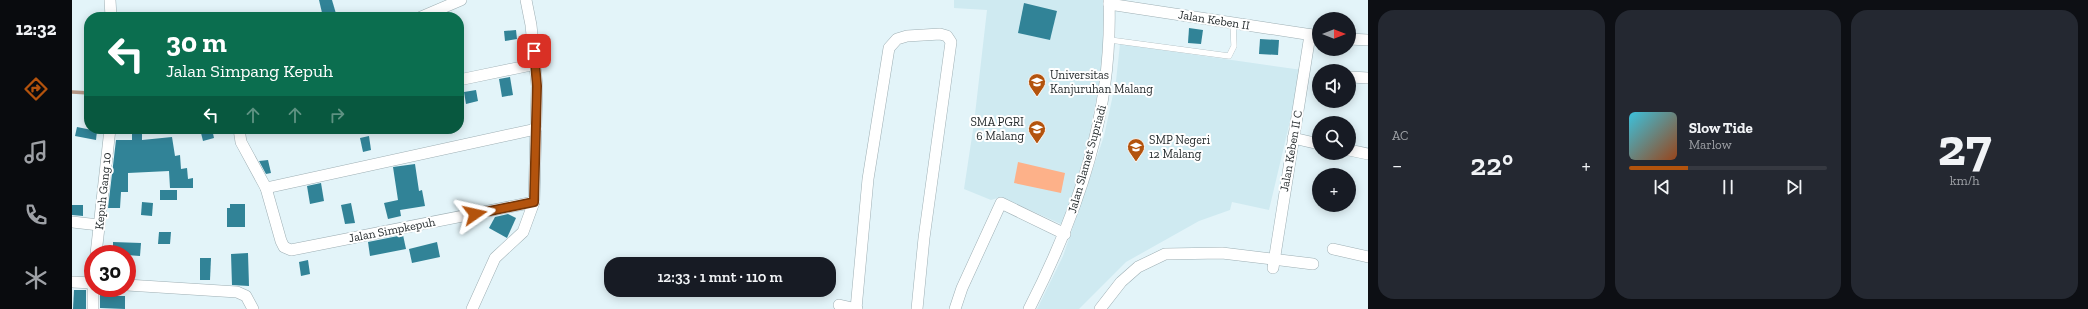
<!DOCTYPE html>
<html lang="id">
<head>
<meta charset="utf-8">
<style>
  :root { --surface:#171b24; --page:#242831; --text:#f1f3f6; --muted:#9ea1a6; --line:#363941; --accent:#b3530d }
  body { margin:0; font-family:"Zilla Slab",serif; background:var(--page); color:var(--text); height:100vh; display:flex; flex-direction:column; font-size:15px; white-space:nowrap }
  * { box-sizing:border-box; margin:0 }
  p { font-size:13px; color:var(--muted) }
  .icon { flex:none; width:22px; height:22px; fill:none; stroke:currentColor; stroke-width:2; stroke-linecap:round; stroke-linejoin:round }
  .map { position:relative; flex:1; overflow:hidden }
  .details { display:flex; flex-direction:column; gap:10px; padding:10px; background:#0d0f14; width:720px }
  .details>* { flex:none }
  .banner { position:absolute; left:12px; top:12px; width:380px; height:122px; border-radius:16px; box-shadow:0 2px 10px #0003; background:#0b6e4f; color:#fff; overflow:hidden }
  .needle { width:26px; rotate:90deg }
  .tools { position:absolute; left:1240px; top:12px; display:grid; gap:8px }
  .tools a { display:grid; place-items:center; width:44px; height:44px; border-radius:50%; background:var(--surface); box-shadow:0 2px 10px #0003; font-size:20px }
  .speed { position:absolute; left:12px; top:245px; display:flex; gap:8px; font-size:20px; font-weight:700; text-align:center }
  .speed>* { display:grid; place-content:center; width:52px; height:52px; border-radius:50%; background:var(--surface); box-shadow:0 2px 10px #0003; line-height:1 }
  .speed .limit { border:6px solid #d22; background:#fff; color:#111 }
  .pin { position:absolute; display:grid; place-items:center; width:34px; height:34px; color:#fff; margin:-17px; border-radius:8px; box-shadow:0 2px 6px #0006 }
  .me { position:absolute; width:44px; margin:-22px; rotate:79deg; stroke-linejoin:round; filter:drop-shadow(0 0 3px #0008) }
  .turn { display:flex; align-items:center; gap:14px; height:84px; padding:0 16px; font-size:18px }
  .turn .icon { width:52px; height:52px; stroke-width:2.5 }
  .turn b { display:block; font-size:28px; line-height:34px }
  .lanes { display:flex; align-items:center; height:38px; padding:0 16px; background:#0003; justify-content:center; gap:20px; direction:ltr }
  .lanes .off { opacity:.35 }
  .big { font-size:30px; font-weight:600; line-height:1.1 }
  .details .card { flex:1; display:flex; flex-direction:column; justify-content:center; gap:6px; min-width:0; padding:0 14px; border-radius:16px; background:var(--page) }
  .details .dial { align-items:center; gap:0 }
  .dial b { font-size:52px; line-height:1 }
  .song { display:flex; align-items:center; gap:12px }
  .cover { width:48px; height:48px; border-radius:6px; background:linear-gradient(135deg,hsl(190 70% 55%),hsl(20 70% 35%)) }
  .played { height:4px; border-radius:2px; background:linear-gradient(90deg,var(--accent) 30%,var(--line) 30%) }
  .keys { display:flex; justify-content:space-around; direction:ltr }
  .heat { display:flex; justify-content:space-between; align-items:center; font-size:22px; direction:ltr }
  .details .tiles { flex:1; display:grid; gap:10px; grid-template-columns:repeat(3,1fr) }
  .trip { position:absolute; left:532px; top:257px; width:232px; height:40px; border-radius:16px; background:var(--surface); box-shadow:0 2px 10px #0003; font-weight:600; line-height:40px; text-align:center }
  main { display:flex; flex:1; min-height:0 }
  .dock { display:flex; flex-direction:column; width:72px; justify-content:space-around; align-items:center; background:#090b0e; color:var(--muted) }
  .dock .icon { width:28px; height:28px }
  .dock .active { color:var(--accent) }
  .dock b { font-size:18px; color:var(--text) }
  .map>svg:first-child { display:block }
  .built { fill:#cfeaf1 }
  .green { fill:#fdb189 }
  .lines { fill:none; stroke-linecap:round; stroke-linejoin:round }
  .stream { stroke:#b69888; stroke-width:3.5 }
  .building { fill:#318397 }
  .service-casing { stroke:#9eafb4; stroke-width:6 }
  .minor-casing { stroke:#9eafb4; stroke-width:12 }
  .service { stroke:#fff; stroke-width:5.5 }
  .minor { stroke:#fff; stroke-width:11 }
  .route-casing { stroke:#743608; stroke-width:10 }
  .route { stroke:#b3530d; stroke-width:7 }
  .labels { text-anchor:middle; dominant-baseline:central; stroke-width:4; stroke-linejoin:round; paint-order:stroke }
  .street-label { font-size:12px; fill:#272d2f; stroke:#fff }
  .poi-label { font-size:12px; fill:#272d2f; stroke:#fff; text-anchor:start }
</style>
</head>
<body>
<main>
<nav class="dock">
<b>12:32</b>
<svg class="icon active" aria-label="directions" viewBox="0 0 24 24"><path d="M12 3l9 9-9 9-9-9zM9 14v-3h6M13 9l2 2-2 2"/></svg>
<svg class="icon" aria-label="music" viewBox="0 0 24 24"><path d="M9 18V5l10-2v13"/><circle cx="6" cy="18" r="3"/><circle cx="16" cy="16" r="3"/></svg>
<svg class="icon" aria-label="phone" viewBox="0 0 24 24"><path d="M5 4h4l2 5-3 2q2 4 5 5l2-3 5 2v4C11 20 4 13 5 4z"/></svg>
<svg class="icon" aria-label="climate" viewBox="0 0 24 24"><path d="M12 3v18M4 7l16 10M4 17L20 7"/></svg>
</nav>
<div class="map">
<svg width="1296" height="309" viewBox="0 0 1296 309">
  <rect width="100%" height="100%" fill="#e3f4f9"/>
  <g class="built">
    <polygon points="882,0 1032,0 1033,34 1030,71 1014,151 991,225 929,197 919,200 892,189 902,123 915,10 882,8"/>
    <polygon points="1048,44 1230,70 1197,210 1160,202 1158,210 1127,221 1054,262 1007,309 965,309 991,256 1032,136 1044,81"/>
  </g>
  <polygon class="green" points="946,162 993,173 989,193 942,183"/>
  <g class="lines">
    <g class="stream">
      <polyline points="339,17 348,14"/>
      <polyline points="0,92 17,93"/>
    </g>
  </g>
  <g class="building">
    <polygon points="247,0 260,0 265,17 251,17"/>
    <polygon points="952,3 985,11 978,40 946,33"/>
    <polygon points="1117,28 1131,30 1129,44 1116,43"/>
    <polygon points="444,30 445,39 433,41 432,31"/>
    <polygon points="1188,39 1207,40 1206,55 1187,54"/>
    <polygon points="438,77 441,95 430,97 427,79"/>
    <polygon points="404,90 406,101 394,104 392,92"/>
    <polygon points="5,127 25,131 24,140 3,136"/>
    <polygon points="60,129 70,129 70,140 100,137 103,156 108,155 109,169 115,168 116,179 121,178 121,188 98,188 97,171 56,173 56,192 49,192 48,208 36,208 44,140 60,140"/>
    <polygon points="128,129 140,129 142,138 131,141"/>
    <polygon points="297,136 299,150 291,152 288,138"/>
    <polygon points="196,160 199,173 194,174 187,161"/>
    <polygon points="343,164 347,191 350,190 353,206 328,210 329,216 316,219 312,203 326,200 321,167"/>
    <polygon points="249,183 252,201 238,204 235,186"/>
    <rect x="88" y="190" width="17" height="10"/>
    <polygon points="70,202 81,203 80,216 69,215"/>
    <polygon points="279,203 283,223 273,224 269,205"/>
    <polygon points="158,204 173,204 173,227 155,227 155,208 158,208"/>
    <polygon points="0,205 11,205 11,216 0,215"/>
    <polygon points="436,214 444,218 435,238 417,228 423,217"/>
    <polygon points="87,232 99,232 98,244 86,244"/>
    <polygon points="331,235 334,249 298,256 296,242"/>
    <polygon points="41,242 69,243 68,256 41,254"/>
    <polygon points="365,242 368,257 340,263 337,249"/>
    <polygon points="176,253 177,286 160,285 159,254"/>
    <polygon points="128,258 139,258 138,280 128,280"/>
    <polygon points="236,260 238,274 229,276 227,262"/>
    <polygon points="2,290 14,290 14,309 1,309"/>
    <polygon points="28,291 37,291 37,296 53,296 53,309 28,308"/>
  </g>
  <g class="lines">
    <g class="service-casing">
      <polyline id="service" points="1038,40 1157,56 1162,46 1161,23"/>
    </g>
    <g class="minor-casing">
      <g id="minor">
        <polyline points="38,0 39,17"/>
        <polyline points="1037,4 1247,36"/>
        <polyline points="349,17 389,0"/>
        <polyline points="1277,39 1296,40"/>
        <polyline points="1279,77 1296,78"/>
        <polyline points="387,80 464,64"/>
        <polyline points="167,129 169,142 194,188 209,241 212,247 219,250 462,202"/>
        <polyline points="1221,138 1247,144"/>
        <polyline points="1277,150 1296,154"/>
        <polyline points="194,188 464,129"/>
        <polyline points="0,222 27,225"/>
        <polyline points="1261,249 1296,257"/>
        <polyline points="24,254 38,129"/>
        <polyline points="1201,268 1238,35"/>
        <polyline points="0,282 21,283"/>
        <polyline points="55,285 165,292 174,296 181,309"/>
        <polyline points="767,305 785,309"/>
        <polyline points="21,309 21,288"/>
        <polyline points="400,309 423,258 451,232 462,202 465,86 459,25 454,0"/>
        <polyline points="784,309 796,179 817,48 825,39 835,36 868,34 875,36 879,42 852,238 845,309"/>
        <polyline points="883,309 890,288 929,203 993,234"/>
        <path d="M957,309C1007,211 1041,112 1037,0"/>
        <polyline points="1028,309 1049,282 1066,267 1093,254 1150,253 1241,264"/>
      </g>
    </g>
    <use href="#service" class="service"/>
    <use href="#minor" class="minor"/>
  </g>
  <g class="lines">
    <g class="route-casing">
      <polyline id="route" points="403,214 462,202 465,86 462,51"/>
    </g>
    <use href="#route" class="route"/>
  </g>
  <defs>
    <g id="university-pin" transform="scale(0.9)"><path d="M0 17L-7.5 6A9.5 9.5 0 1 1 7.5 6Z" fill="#b3530d" stroke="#fff"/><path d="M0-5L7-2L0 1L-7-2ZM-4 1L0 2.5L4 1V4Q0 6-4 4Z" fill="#fff"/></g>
    <g id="school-pin" transform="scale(0.9)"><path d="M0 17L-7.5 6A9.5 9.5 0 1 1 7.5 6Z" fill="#b3530d" stroke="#fff"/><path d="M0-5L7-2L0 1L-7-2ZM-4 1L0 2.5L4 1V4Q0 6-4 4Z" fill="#fff"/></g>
  </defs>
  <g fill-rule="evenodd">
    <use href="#university-pin" x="965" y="82"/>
    <use href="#school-pin" x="965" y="129"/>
    <use href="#school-pin" x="1064" y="147"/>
  </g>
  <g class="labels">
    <g class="street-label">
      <text transform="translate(1142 20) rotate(9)">Jalan Keben II</text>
      <text transform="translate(1219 151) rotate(-80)">Jalan Keben II C</text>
      <text transform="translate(1015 159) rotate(-74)">Jalan Slamet Supriadi</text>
      <text transform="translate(31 191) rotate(-84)">Kepuh Gang 10</text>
      <text transform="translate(320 230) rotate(-11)">Jalan Simpkepuh</text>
    </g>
    <g class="poi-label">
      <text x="978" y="75">Universitas<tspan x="978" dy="14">Kanjuruhan Malang</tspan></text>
      <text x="952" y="122" text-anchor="end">SMA PGRI<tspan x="952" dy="14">6 Malang</tspan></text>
      <text x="1077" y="140">SMP Negeri<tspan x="1077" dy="14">12 Malang</tspan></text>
    </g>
  </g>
</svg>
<div class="tools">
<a><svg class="needle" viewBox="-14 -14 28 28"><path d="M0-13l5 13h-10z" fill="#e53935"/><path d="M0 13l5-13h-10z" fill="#9ea1a6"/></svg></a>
<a><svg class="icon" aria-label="sound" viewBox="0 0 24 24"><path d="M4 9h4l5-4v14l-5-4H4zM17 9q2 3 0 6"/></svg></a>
<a><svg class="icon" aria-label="search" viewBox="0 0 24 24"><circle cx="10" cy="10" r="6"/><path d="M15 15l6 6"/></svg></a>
<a>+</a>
</div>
<div class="speed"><div class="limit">30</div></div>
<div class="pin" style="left:462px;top:51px;background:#d93025"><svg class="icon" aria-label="arrive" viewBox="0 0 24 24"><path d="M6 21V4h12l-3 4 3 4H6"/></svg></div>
<svg class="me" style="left:403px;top:214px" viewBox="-20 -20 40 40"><path d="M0-17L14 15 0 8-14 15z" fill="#b3530d" stroke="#fff" stroke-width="4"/></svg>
<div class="trip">12:33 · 1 mnt · 110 m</div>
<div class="banner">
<div class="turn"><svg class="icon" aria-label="left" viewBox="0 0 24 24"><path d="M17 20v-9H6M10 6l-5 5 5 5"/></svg><div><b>30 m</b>Jalan Simpang Kepuh</div></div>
<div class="lanes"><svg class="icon" aria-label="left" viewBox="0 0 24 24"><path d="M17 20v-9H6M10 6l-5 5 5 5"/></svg><svg class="icon off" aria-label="ahead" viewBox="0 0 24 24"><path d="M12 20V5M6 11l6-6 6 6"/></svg><svg class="icon off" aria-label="ahead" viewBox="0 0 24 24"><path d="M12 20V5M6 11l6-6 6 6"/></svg><svg class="icon off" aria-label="right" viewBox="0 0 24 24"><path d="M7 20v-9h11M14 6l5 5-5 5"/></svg></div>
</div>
</div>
<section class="details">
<div class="tiles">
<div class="card"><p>AC</p>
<div class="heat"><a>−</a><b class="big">22°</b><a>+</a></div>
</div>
<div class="card">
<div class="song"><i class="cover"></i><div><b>Slow Tide</b><p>Marlow</p></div></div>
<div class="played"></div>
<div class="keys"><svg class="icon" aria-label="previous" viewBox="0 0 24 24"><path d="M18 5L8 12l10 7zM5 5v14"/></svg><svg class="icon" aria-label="pause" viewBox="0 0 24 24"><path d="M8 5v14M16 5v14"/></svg><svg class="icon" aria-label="next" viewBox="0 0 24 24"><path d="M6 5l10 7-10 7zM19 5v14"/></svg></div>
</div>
<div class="card dial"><b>27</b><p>km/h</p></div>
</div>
</section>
</main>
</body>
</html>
